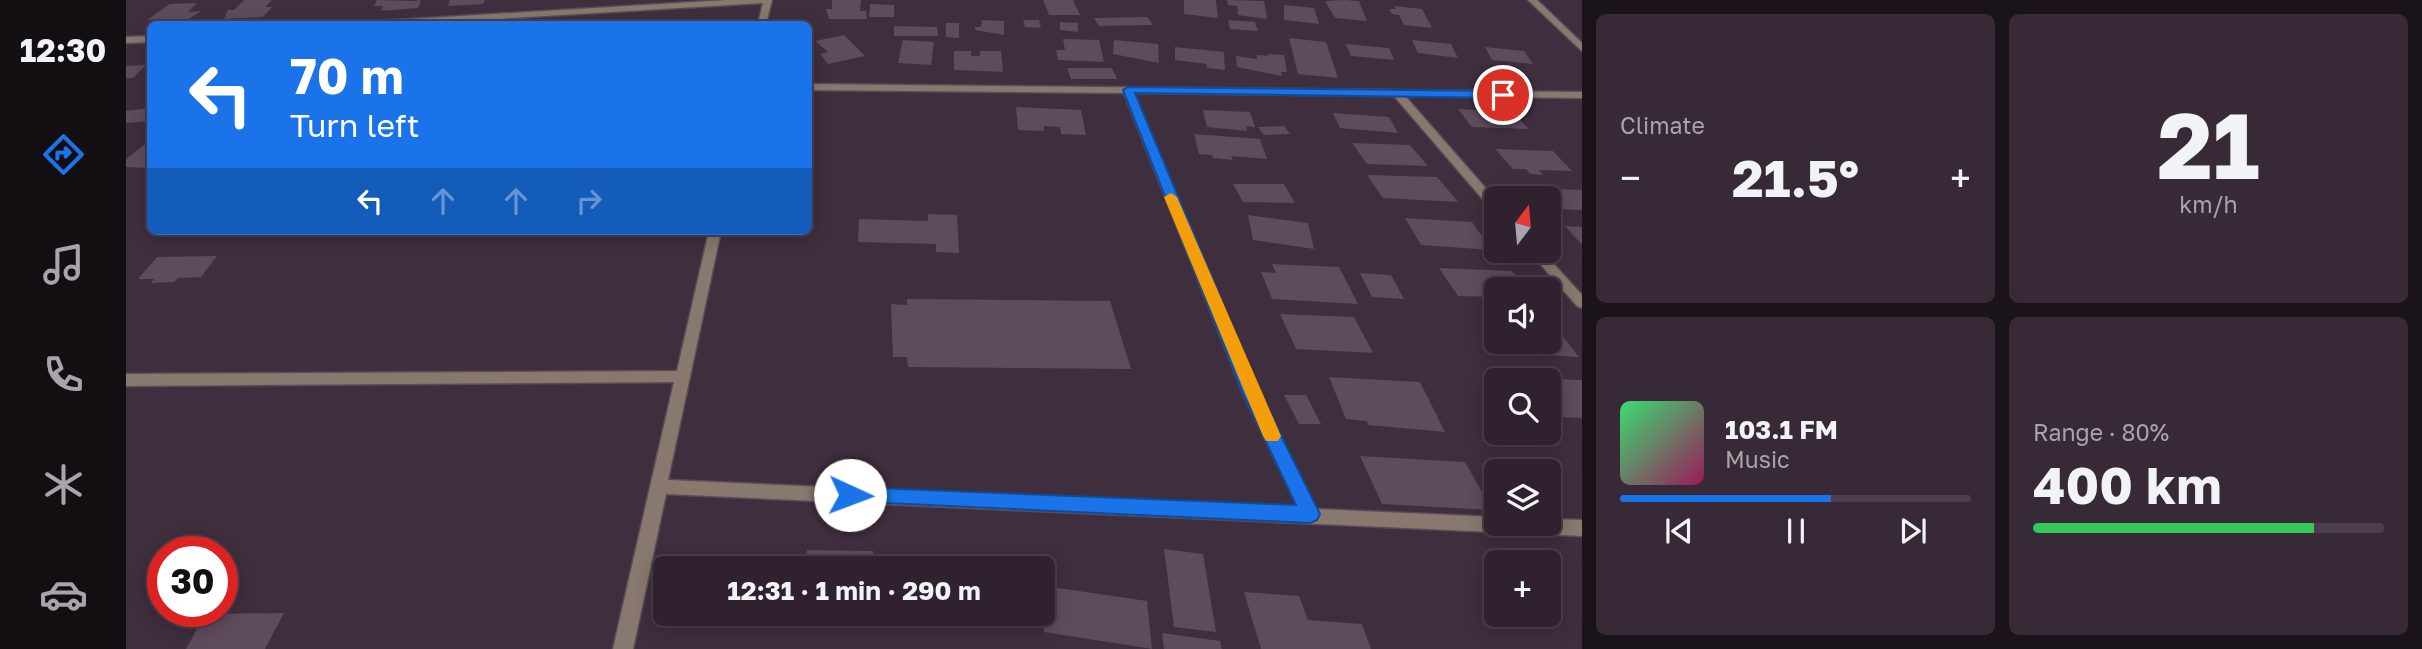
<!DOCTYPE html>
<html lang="en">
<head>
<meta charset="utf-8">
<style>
  :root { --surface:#2f222e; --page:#372a36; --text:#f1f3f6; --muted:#a7a4aa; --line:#4a3f4a; --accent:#1a73e8 }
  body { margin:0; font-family:"Golos Text",sans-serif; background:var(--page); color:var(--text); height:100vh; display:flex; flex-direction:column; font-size:26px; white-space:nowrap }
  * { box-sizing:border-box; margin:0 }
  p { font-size:23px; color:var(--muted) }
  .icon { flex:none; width:38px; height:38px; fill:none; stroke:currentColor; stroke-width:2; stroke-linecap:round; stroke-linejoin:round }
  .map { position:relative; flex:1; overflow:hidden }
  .sheet { display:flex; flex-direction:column; gap:14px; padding:14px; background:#1a1319; width:840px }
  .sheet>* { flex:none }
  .hud { position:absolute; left:21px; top:21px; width:665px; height:214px; border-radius:10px; box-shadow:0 4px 18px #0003,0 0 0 2px var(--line); background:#1a73e8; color:#fff; overflow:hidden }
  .needle { width:46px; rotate:16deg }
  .fabs { position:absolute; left:1358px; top:186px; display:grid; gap:14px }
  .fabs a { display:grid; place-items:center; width:77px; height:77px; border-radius:10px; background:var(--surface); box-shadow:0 4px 18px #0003,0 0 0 2px var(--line); font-size:35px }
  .speed { position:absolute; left:21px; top:536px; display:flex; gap:14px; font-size:35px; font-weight:700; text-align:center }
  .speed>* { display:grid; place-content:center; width:91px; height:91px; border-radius:50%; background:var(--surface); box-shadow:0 4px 18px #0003,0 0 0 2px var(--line); line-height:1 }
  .speed .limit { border:10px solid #d22; background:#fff; color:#111 }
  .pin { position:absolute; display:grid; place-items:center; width:60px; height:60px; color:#fff; margin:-30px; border:4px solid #fff; border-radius:50%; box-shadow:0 2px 7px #0007 }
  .me { position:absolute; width:77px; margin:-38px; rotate:92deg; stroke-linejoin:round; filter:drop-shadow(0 0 5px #0008) }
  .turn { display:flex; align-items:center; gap:24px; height:147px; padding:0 28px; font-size:32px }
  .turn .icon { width:91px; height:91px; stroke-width:2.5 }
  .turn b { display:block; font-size:49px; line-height:60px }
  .lanes { display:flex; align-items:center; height:66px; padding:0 28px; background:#0003; justify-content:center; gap:35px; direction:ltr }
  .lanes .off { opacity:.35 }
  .big { font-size:52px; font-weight:700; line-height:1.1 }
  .sheet .tile { flex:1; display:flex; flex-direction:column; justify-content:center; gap:10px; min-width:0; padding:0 24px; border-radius:10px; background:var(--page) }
  .sheet .dial { align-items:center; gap:0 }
  .dial b { font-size:91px; line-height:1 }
  .song { display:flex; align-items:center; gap:21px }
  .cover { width:84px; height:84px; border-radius:10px; background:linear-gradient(135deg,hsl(140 70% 55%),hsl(330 70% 35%)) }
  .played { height:7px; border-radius:4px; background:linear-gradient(90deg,var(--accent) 60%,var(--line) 60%) }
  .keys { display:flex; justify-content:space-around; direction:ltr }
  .heat { display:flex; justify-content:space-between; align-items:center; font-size:38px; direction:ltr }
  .charge { height:10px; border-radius:5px; background:linear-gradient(90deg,#34c759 80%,var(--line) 0) }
  .sheet .tiles { flex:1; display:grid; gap:14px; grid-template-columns:repeat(2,1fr) }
  .trip { position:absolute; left:527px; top:556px; width:402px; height:70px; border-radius:10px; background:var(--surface); box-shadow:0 4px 18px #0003,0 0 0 2px var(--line); font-weight:700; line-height:70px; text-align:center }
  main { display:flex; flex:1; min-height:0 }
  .tabs { display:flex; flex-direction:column; width:126px; justify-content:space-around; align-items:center; background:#130e12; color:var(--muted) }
  .tabs .icon { width:49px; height:49px }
  .tabs .current { color:var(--accent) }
  .tabs b { font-size:32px; color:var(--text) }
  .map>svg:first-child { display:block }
  .building { fill:#5e4b5c }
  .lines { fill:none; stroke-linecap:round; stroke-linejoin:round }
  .street-casing { stroke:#5b4b59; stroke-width:3 }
  .street { fill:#88786e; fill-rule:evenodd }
  .route { fill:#1a73e8; stroke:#114b97; stroke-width:2 }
  .slow { fill:#f59e0b }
</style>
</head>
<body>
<main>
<nav class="tabs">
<b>12:30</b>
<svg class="icon current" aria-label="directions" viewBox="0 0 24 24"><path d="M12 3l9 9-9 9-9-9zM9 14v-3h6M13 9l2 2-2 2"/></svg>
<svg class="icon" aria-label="music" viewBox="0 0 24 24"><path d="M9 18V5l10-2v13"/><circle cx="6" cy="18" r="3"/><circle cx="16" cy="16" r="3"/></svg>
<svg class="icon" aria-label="phone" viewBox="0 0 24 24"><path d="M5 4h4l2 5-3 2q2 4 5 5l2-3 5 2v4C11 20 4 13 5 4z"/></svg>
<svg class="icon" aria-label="climate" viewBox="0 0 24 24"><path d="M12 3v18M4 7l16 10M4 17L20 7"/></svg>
<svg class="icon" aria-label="car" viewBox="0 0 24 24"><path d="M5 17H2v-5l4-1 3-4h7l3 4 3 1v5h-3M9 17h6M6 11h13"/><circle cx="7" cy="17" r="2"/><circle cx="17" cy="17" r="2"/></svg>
</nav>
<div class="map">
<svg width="1456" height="649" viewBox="0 0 1456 649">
  <rect width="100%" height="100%" fill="#3f2e3d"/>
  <g class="building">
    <polygon points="118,0 146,0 139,7 146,7 137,17 98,19 102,10 108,10"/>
    <polygon points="251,0 287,1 295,0 292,8 255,11 257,6 248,6"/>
    <polygon points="324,0 359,0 357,4 322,6"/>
    <polygon points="706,0 735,0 734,11 740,11 741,19 703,19 700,9 706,9"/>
    <polygon points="917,0 947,0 954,15 923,15"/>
    <polygon points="1058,0 1090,0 1092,18 1058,14"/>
    <polygon points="1101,0 1138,1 1141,19 1112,15 1111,6 1102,5"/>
    <polygon points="1219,0 1233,1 1241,21 1209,18 1199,1"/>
    <polygon points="71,3 62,12 76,11 56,23 24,24 30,19 21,20 44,4"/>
    <polygon points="744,4 768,5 768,17 743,17"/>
    <polygon points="1158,5 1188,8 1193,24 1158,20"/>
    <polygon points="1268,6 1296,9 1306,28 1278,25 1273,15 1266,14 1263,9 1270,9"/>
    <polygon points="1021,17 1027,25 973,26 968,18"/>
    <polygon points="856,20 878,21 878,35 849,30 849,27 855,27"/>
    <polygon points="897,20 913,20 915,28 899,27"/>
    <polygon points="1102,20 1129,22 1132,31 1104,29"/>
    <polygon points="934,22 952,23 952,32 934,30"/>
    <polygon points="820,23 833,23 833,38 820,37"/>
    <polygon points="768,26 811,27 812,36 768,36"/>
    <polygon points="718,35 739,56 702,64 694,54 702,52 689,41"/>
    <polygon points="1163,38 1200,42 1212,78 1172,74"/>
    <polygon points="937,39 973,40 978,62 932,60 930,50 939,50"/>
    <polygon points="777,40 808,42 805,65 772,63"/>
    <polygon points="988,40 1032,44 1033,63 987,54"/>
    <polygon points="1286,40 1325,44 1332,58 1292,53"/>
    <polygon points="1220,44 1263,48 1268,60 1225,56"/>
    <polygon points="1049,47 1098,52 1099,70 1081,68 1080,64 1049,60"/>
    <polygon points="1359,47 1398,51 1407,64 1366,60"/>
    <polygon points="828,51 845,51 845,56 854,56 854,51 875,51 877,72 828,70"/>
    <polygon points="1142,54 1158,55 1161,72 1155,72 1156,76 1111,67 1110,56 1131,59 1131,55 1143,56"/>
    <polygon points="20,65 7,78 0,78 0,66"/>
    <polygon points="941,68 986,68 991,79 945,79"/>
    <polygon points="890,107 955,110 960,135 935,134 934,127 918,126 918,131 892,130"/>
    <polygon points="24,108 24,121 0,123 0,111"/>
    <polygon points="1332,109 1386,112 1403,129 1346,127"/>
    <polygon points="1077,110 1124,112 1129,127 1120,126 1121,131 1081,127"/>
    <polygon points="1207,113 1263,117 1272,133 1214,128"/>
    <polygon points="1158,126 1164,134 1138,135 1132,127"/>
    <polygon points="1068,134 1134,139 1141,159 1105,156 1107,160 1087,158 1086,155 1073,154"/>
    <polygon points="1226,143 1284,145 1302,166 1241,164"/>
    <polygon points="18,145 24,146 24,165 20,168 0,167 0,159"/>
    <polygon points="1369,149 1427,151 1446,171 1413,170 1417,175 1404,174 1400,169 1387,169"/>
    <polygon points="1241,175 1311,177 1332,202 1257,198"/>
    <polygon points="1107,184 1158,184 1169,203 1117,202"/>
    <polygon points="1407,188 1456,190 1456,210 1426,209 1423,198 1416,198"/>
    <polygon points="802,214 831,215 833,253 810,252 810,244 732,242 733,219 802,221"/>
    <polygon points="1122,215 1182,223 1188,249 1127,240"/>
    <polygon points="1279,218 1346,222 1366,250 1295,245"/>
    <polygon points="1439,226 1456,227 1456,245"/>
    <polygon points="91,256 75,277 52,278 48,282 25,283 28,279 12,279 31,257"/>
    <polygon points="1146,264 1213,267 1232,304 1146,299 1135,272 1150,273"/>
    <polygon points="1313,268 1386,271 1399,289 1370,289 1370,297 1332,296"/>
    <polygon points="1234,273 1265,275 1278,299 1246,297"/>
    <polygon points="781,299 984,301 1005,369 782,367 781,357 767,357 765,304 781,305"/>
    <polygon points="1154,314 1228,317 1247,353 1170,349"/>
    <polygon points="1423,323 1427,324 1453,357 1383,353 1374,341 1423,341"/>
    <polygon points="1203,377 1294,382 1319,432 1242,425 1241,421 1220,419"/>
    <polygon points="1423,379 1456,380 1456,418 1430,417 1423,407"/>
    <polygon points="1158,395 1180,395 1195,424 1173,424"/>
    <polygon points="1234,456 1339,462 1366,510 1256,504"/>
    <polygon points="1038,549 1077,554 1090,632 1048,627"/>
    <polygon points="681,550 747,551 747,569 680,569"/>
    <polygon points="918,586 1021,601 1026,649 918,632"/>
    <polygon points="1118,592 1173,596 1182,620 1236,624 1245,649 1135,649"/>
    <polygon points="158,613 139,649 60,649 79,614"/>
    <polygon points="1036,633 1094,641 1096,649 1038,649"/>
  </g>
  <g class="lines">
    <g class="street-casing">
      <g id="street">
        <polygon points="601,0 646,0 640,24 632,24 637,3 287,24 248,24 252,21"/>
        <polygon points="1402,0 1411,0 1456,43 1456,51"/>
        <polygon points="24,36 24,42 0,43 0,37"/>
        <polygon points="682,84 1456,92 1456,98 1279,96 1370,200 1370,211 1366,210 1268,96 1008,93 1132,391 1190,509 1370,517 1370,523 1423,523 1423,519 1456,520 1456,536 540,494 507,649 487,649 548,382 0,386 0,374 551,371 583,231 595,231 542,480 1172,508 1116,391 998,93 682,90"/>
        <polygon points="1402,250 1415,250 1456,295 1456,308 1451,306"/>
      </g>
    </g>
    <use href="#street" class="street"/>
  </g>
  <polygon class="route" points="1002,87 1377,91 1383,95 1377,98 1009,93 1133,391 1194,514 1191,520 1184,523 717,501 714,495 717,489 724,487 1170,505 1116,391 997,90"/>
  <polygon class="slow" points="1045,193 1051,197 1155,436 1152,441 1140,441 1137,436 1038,197"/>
</svg>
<div class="fabs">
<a><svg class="needle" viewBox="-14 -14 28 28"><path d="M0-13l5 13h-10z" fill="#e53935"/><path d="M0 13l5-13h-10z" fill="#a7a4aa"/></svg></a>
<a><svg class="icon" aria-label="sound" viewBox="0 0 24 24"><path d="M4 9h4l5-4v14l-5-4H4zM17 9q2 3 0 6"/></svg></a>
<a><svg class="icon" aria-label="search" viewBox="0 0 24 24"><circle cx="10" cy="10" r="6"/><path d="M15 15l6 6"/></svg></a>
<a><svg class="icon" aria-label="layers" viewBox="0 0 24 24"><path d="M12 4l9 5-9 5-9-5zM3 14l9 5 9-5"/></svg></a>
<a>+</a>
</div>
<div class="speed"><div class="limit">30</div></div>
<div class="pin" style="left:1377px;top:95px;background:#d93025"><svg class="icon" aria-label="arrive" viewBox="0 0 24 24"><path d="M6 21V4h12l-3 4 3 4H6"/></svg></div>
<svg class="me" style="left:724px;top:495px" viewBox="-20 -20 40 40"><circle r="19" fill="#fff"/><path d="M0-13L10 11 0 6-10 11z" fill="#1a73e8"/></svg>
<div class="trip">12:31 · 1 min · 290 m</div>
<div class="hud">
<div class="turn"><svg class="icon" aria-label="left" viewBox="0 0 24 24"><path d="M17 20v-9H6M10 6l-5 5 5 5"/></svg><div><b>70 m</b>Turn left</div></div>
<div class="lanes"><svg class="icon" aria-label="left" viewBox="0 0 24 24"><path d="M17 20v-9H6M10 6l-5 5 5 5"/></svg><svg class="icon off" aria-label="ahead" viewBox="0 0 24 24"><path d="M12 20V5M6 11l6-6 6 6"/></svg><svg class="icon off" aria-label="ahead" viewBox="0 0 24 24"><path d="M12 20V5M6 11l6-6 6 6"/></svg><svg class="icon off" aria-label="right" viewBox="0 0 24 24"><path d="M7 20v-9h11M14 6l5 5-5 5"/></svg></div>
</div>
</div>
<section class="sheet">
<div class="tiles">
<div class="tile"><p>Climate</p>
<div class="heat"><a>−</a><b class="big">21.5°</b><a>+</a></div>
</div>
<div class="tile dial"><b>21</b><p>km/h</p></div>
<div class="tile">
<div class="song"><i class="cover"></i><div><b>103.1 FM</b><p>Music</p></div></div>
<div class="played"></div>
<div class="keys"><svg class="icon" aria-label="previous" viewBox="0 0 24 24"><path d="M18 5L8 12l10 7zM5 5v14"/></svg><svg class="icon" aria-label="pause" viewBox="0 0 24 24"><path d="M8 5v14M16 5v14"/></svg><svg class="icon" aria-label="next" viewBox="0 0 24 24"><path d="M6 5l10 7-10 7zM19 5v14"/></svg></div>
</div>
<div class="tile"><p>Range · 80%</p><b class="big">400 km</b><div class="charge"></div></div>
</div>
</section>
</main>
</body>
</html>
